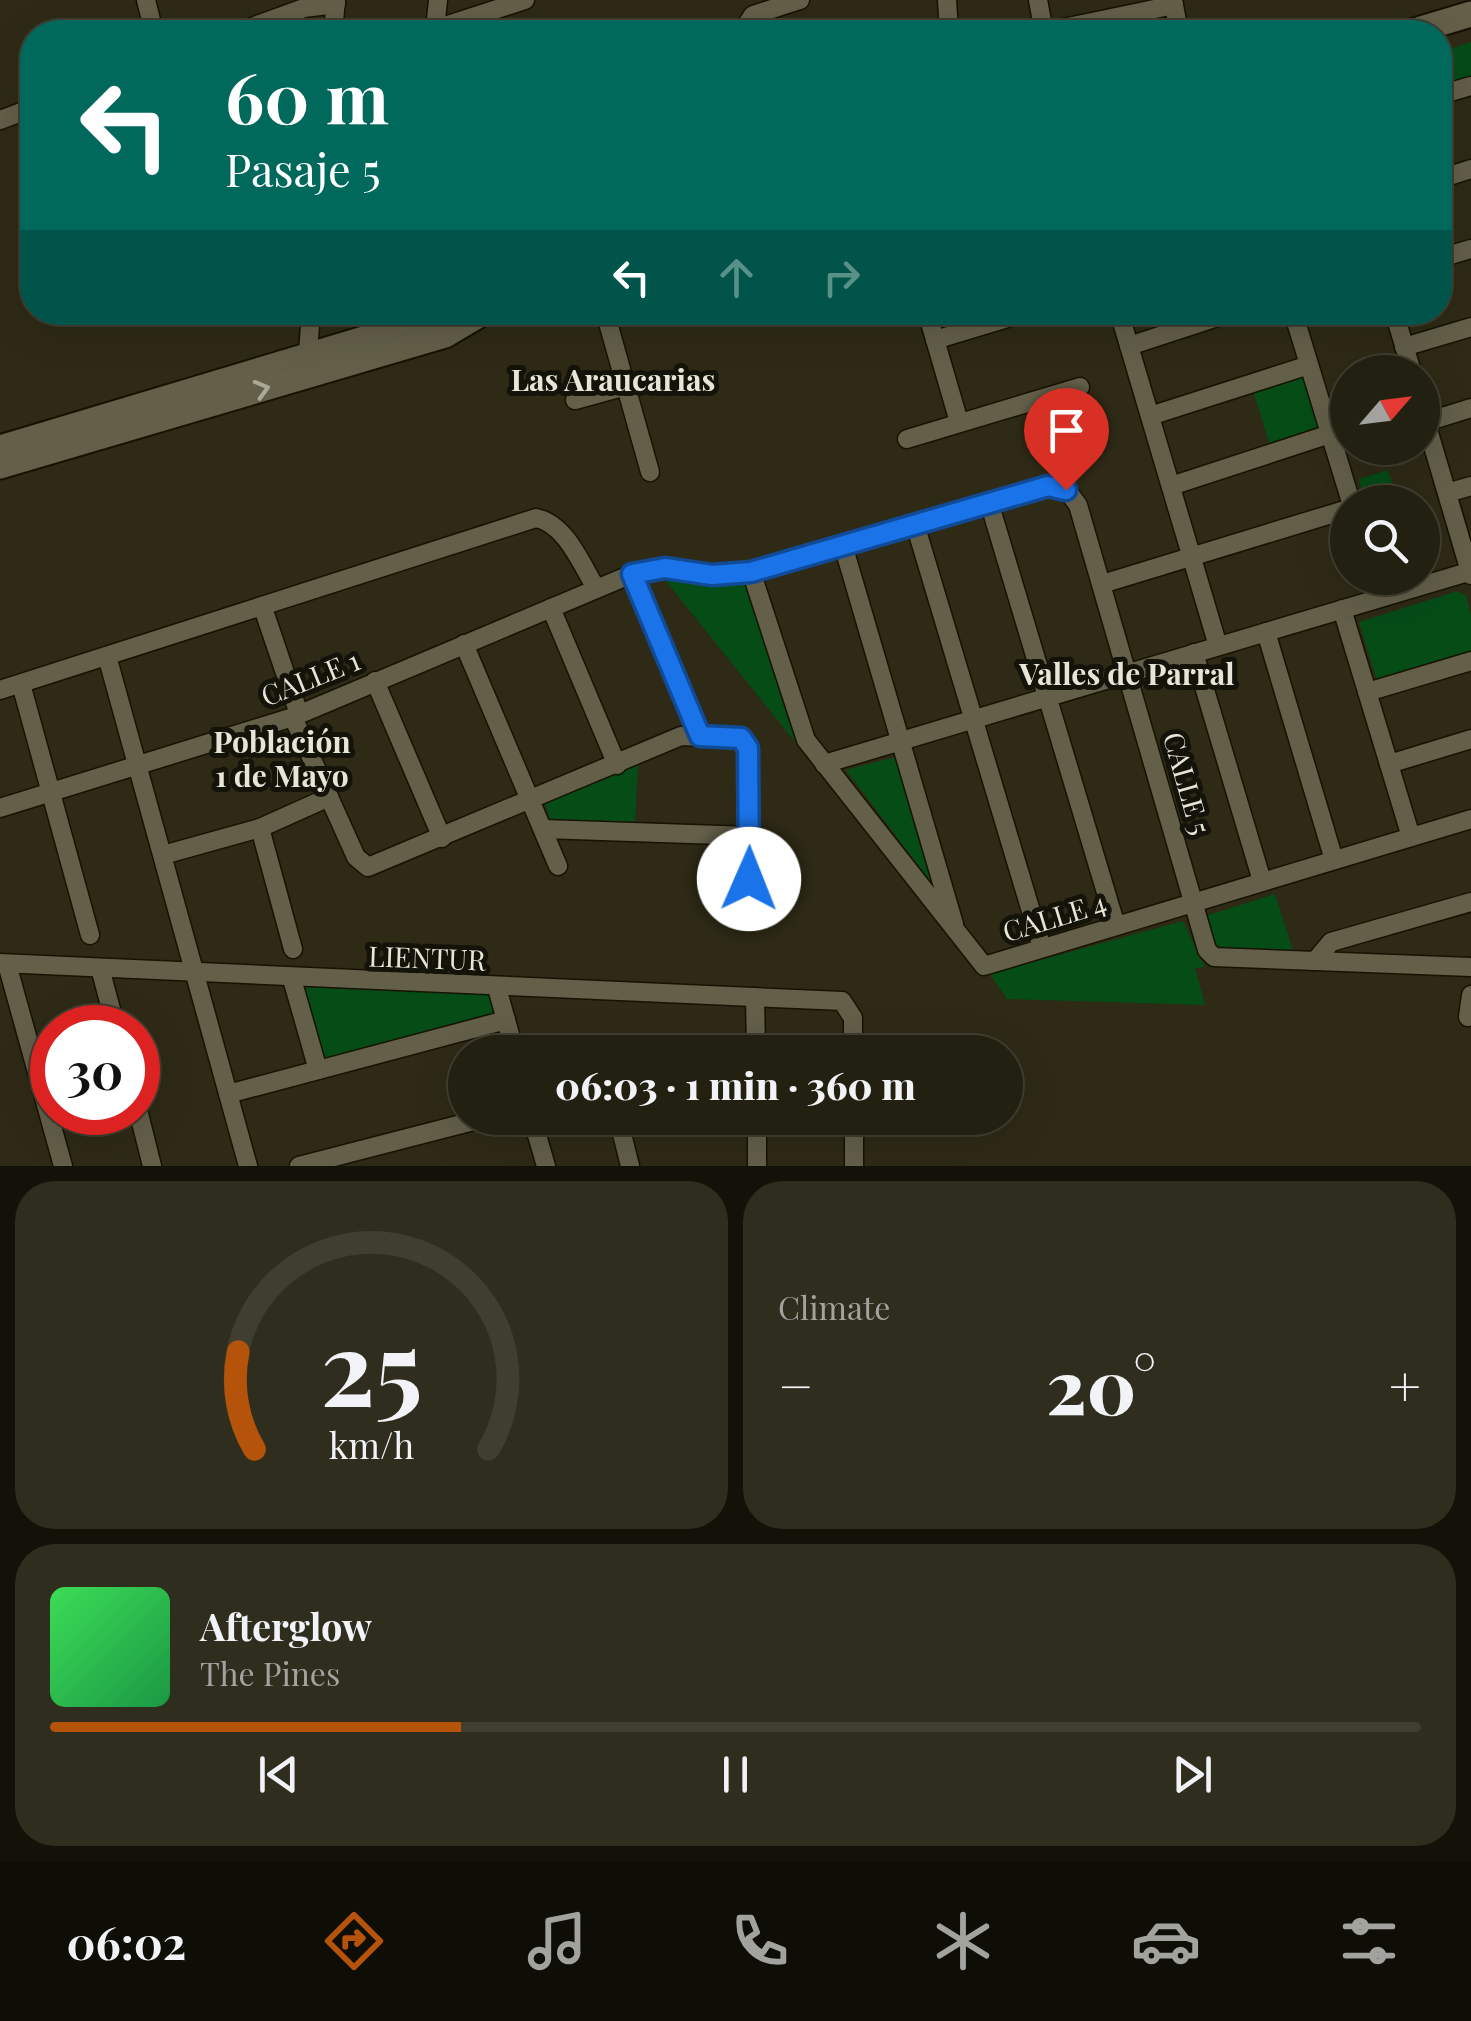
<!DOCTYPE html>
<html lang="en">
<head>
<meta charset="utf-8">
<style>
  :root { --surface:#222010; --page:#2e2d1e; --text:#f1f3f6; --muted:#a2a39f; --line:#3f3e30; --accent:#b45309 }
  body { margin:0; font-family:"Playfair Display",serif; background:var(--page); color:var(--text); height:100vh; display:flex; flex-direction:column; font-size:38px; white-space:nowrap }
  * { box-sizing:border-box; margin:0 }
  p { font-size:32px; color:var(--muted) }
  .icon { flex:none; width:55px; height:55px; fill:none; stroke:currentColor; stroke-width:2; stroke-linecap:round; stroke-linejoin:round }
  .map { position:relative; height:1166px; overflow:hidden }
  .side { display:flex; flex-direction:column; gap:15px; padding:15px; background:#131209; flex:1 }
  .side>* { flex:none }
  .guide { position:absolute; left:20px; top:20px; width:1432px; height:305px; border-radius:40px; box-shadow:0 10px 40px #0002,0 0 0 2px var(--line); background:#00695c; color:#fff; overflow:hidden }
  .needle { width:65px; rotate:62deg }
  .tools { position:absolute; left:1330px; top:355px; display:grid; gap:20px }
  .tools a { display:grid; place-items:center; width:110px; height:110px; border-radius:50%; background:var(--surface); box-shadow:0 10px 40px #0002,0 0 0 2px var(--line); font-size:50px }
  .speed { position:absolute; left:30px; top:1005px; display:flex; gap:20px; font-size:50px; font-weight:700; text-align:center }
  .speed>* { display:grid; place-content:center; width:130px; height:130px; border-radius:50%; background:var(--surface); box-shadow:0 10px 40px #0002,0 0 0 2px var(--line); line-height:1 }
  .speed .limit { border:15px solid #d22; background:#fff; color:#111 }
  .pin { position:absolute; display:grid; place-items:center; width:85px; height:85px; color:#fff; margin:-102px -42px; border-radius:50% 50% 50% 0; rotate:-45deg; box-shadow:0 0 10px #0007 }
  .pin .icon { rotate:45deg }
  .me { position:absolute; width:110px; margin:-55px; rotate:1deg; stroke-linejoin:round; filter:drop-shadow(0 0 8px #0008) }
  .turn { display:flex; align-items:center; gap:35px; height:210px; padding:0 40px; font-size:45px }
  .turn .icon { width:130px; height:130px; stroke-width:2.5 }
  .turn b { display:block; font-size:70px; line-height:85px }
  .lanes { display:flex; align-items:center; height:95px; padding:0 40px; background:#0003; justify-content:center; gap:50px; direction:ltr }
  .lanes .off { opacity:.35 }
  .big { font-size:75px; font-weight:800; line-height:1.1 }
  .side .tile { flex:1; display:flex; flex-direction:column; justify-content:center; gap:15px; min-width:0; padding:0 35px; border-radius:40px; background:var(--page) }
  .side .dial { align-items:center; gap:0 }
  .dial svg { height:260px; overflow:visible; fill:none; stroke:var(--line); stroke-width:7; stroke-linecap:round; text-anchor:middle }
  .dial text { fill:var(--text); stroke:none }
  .song { display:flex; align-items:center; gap:30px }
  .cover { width:120px; height:120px; border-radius:15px; background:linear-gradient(135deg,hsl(130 70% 55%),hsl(140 70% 35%)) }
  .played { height:10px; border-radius:5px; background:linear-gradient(90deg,var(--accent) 30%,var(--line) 30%) }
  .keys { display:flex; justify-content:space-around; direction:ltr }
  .heat { display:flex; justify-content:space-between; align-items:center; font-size:55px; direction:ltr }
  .side .tiles { flex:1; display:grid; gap:15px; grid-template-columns:1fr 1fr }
  .tile:last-child { grid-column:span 2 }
  .trip { position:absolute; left:448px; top:1035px; width:575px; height:100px; border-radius:50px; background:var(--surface); box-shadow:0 10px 40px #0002,0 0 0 2px var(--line); font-weight:800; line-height:100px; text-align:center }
  .dock { display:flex; height:160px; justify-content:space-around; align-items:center; background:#0e0d06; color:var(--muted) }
  .dock .icon { width:70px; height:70px }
  .dock .current { color:var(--accent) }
  .dock b { font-size:45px; color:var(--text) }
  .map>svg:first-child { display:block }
  .green { fill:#054c17 }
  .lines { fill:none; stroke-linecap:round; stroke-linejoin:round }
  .street-casing { stroke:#171202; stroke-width:21 }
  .secondary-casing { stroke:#171202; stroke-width:29 }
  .street { stroke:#635f49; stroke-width:18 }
  .secondary { stroke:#635f49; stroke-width:25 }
  .oneway { stroke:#aca898 }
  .route-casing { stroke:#114b97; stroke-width:25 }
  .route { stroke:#1a73e8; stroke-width:18 }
  .labels { text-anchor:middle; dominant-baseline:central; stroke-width:10; stroke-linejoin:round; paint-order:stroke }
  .street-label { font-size:28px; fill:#e7e4d8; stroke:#14130a }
  .neighbourhood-label { font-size:30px; font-weight:bold; fill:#e7e4d8; stroke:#14130a }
</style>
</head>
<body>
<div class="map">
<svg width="1471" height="1166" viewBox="0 0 1471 1166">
  <rect width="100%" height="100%" fill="#2e2a16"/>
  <g class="green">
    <polygon points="1471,42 1471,82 1440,91 1440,52"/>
    <polygon points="1306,370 1325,432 1271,448 1252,388"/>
    <polygon points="1388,470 1398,502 1365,502 1359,479"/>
    <polygon points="661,575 724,583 744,580 796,743"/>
    <polygon points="1457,591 1466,596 1471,615 1471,655 1378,684 1359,622"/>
    <polygon points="895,757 934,886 846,770"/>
    <polygon points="638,765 635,824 551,821 545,804"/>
    <polygon points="1275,894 1294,954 1220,949 1213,942 1206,916"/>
    <polygon points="1183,921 1205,967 1195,968 1205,1005 1007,999 990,974"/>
    <polygon points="297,984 494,991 501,1017 321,1066"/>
  </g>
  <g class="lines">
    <g class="street-casing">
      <g id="street">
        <polyline points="146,0 154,32"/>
        <polyline points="947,0 949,32"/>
        <polyline points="1038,0 1044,32"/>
        <polyline points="1173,0 1179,32"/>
        <polyline points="435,29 438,0"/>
        <polyline points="238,32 304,8 336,4"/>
        <polyline points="333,32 336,0"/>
        <polyline points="426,32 525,0"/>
        <polyline points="742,32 753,15 800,0"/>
        <polyline points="1044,32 1174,5"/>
        <polyline points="1440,95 1471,86"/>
        <polyline points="0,120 32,108"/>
        <polyline points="1440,179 1471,169"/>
        <polyline points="1440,258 1471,249"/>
        <polyline points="605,312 650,472"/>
        <polyline points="927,312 959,422"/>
        <polyline points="1119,312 1218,646"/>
        <polyline points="1293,312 1351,502"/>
        <polyline points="1394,312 1412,372"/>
        <polyline points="935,340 1027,312"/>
        <polyline points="1129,346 1233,312"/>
        <polyline points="1404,347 1471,327"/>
        <polyline points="307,366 311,312"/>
        <polyline points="575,400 626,386"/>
        <polyline points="1422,409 1471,575"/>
        <polyline points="1150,416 1309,365"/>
        <polyline points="1426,422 1471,408"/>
        <polyline points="907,439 1080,387"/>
        <polyline points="1171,486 1330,434"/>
        <polyline points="1447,493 1471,486"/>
        <polyline points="989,502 1116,926"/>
        <polyline points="915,524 1042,948"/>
        <polyline points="843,545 954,924"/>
        <polyline points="751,571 806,740 984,966 1471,819"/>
        <polyline points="632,574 700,736"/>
        <polyline points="1374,578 1380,598"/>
        <polyline points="1102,584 1348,509"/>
        <polyline points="263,608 299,714"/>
        <polyline points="551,608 617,765"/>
        <polyline points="1342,609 1411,837"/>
        <polyline points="1266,632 1334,860"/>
        <polyline points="464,644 558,866"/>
        <polyline points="1194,653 1262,881"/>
        <polyline points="107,656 248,1166"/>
        <polyline points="375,681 442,838"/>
        <polyline points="21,684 90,935"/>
        <path d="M0,690L536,518C566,524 581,564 596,588"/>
        <polyline points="1367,692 1471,661"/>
        <polyline points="293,717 356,857 368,867 681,736 741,739 748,748 749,879"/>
        <polyline points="824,764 1471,571"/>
        <polyline points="1389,764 1471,739"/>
        <path d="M0,808L293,717L632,574C672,563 710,580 751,571L1054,485L1066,489L1078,505L1207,950L1214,957L1471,967"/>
        <polyline points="260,828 293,949"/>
        <polyline points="543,829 750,836"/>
        <polyline points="163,855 260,828 329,797"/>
        <polyline points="1315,961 1331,942 1471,902"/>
        <polyline points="0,963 842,1001 853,1018 853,1052"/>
        <polyline points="7,964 63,1166"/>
        <polyline points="100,968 116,1028"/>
        <polyline points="292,979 318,1070"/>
        <polyline points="497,988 515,1052"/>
        <polyline points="755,997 756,1052"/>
        <polyline points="1468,1017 1471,995"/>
        <polyline points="228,1094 506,1020"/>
        <polyline points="138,1110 152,1166"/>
        <polyline points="532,1118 546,1166"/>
        <polyline points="618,1118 630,1166"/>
        <polyline points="757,1118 757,1166"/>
        <polyline points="854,1118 854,1166"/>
        <polyline points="299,1166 485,1118"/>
      </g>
    </g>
    <g class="secondary-casing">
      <g id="secondary">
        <polyline points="1411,32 1471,14"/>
        <polyline points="0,448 444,315 472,312"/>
        <polyline points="0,466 445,335 484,312"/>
      </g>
    </g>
    <use href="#street" class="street"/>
    <use href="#secondary" class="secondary"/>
  </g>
  <defs><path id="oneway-chevron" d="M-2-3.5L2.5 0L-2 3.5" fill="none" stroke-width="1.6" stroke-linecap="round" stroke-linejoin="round" transform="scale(2.5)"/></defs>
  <use class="oneway" href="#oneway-chevron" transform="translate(262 389) rotate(-16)"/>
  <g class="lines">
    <g class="route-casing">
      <polyline id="route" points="749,879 748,748 741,738 700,736 632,574 665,568 712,575 751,572 1048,486 1066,490"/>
    </g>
    <use href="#route" class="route"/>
  </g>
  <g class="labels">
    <g class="street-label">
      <text transform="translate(310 677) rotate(-22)">CALLE 1</text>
      <text transform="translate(1188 783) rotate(74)">CALLE 5</text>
      <text transform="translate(1054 916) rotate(-17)">CALLE 4</text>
      <text transform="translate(427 957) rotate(2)">LIENTUR</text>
    </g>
    <g class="neighbourhood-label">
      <text x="613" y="379">Las Araucarias</text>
      <text x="1127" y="673">Valles de Parral</text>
      <text x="282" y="741">Población<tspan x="282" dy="34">1 de Mayo</tspan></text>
    </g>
  </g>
</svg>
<div class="tools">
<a><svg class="needle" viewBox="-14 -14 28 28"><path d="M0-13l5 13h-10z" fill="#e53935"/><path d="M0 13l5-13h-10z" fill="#a2a39f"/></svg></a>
<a><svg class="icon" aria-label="search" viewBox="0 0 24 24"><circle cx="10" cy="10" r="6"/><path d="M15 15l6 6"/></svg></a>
</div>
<div class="speed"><div class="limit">30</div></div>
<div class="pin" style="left:1066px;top:490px;background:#d93025"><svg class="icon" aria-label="arrive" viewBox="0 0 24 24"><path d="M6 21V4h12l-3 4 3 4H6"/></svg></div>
<svg class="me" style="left:749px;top:879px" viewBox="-20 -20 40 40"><circle r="19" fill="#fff"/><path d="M0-13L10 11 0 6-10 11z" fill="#1a73e8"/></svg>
<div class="trip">06:03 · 1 min · 360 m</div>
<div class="guide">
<div class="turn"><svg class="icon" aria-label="left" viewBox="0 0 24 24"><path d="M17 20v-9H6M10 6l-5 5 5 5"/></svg><div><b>60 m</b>Pasaje 5</div></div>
<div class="lanes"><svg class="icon" aria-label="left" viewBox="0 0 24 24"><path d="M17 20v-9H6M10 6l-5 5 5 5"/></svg><svg class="icon off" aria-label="ahead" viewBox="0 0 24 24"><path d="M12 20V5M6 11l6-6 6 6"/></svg><svg class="icon off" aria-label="right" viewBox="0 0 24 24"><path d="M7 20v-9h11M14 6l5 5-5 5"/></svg></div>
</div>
</div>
<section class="side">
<div class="tiles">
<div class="tile dial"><svg viewBox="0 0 100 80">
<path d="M14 69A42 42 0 1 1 86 69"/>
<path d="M14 69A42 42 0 0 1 9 39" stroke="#b45309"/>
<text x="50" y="56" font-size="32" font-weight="700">25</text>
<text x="50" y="72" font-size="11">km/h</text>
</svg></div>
<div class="tile"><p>Climate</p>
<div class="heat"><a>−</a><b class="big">20°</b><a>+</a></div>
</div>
<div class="tile">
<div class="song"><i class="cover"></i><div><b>Afterglow</b><p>The Pines</p></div></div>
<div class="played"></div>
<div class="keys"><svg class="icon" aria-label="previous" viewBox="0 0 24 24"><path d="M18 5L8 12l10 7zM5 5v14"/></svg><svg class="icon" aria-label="pause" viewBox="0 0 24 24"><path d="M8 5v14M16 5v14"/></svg><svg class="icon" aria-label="next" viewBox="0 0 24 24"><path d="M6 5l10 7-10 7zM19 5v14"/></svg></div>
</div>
</div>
</section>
<nav class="dock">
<b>06:02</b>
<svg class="icon current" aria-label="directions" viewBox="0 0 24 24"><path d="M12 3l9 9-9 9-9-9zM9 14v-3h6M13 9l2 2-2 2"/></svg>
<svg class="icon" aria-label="music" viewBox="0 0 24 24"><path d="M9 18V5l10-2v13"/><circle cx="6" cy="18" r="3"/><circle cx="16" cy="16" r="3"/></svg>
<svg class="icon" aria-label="phone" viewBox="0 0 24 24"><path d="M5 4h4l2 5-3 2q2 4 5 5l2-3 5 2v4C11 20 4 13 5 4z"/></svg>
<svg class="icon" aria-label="climate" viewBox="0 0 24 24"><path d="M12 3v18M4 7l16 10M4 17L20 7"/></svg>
<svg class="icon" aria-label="car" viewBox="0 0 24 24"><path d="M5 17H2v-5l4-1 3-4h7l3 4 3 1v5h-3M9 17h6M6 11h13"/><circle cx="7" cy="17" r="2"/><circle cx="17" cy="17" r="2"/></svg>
<svg class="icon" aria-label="filters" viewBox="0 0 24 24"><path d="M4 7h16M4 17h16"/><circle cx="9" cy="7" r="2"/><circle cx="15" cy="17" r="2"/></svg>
</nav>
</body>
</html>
